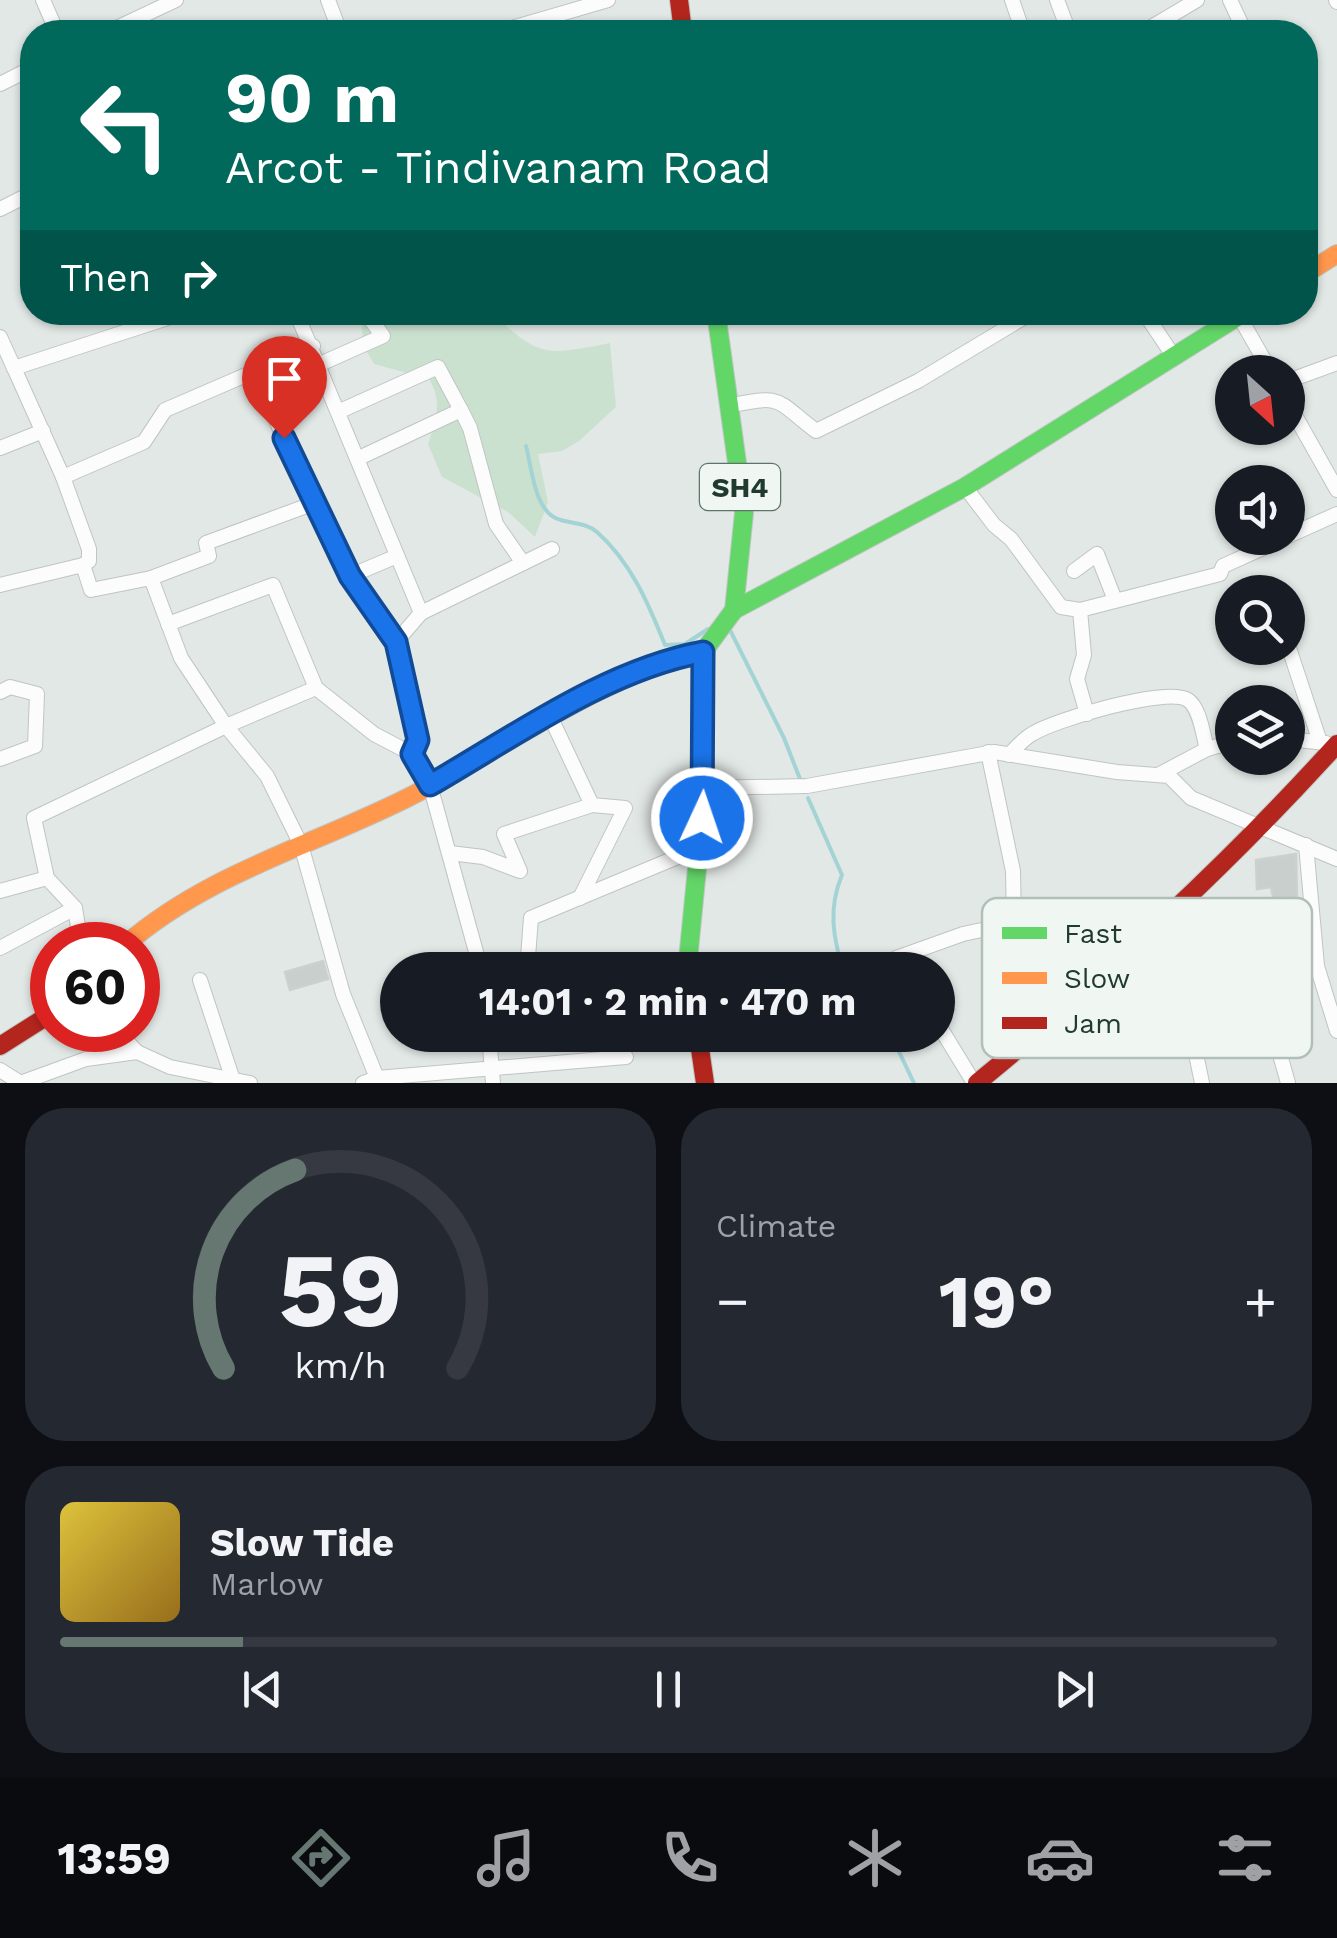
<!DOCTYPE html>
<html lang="en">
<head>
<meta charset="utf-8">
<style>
  :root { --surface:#171b24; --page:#242831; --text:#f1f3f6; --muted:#9ea1a6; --line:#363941; --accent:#657770 }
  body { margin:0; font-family:"Work Sans",sans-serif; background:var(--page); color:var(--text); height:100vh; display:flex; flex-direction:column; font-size:38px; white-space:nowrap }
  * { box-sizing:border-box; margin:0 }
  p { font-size:32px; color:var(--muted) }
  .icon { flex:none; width:55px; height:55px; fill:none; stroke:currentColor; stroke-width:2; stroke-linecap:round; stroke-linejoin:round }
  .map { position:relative; height:1083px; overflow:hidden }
  .sheet { display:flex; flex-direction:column; gap:25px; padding:25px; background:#0d0f14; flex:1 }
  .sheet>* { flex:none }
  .top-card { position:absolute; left:20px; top:20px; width:1298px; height:305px; border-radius:40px; box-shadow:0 2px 8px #0004; background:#00695c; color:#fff; overflow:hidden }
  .needle { width:65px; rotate:153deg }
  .tools { position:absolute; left:1215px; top:355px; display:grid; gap:20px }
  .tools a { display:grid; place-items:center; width:90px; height:90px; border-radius:50%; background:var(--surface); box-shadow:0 2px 8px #0004; font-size:50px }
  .speed { position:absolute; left:30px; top:922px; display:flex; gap:20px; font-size:50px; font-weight:700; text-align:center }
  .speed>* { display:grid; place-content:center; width:130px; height:130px; border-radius:50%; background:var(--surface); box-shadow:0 2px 8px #0004; line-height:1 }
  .speed .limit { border:15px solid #d22; background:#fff; color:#111 }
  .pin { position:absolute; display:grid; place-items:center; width:85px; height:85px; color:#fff; margin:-102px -42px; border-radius:50% 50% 50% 0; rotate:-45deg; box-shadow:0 0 10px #0007 }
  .pin .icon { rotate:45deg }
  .me { position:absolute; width:110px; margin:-55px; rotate:3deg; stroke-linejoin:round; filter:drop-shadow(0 0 8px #0008) }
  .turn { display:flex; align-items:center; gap:35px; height:210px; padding:0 40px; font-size:45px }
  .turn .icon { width:130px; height:130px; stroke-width:2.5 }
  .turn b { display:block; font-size:70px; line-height:85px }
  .then { display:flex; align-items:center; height:95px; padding:0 40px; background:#0003; gap:20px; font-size:38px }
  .big { font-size:75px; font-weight:700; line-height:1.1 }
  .sheet .card { flex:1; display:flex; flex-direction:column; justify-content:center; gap:15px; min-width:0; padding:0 35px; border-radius:40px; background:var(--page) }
  .sheet .dial { align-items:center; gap:0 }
  .dial svg { height:260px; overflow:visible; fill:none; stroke:var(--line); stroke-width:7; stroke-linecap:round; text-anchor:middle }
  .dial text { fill:var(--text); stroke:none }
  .song { display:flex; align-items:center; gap:30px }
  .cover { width:120px; height:120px; border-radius:15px; background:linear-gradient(135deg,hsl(50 70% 55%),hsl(40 70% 35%)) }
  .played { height:10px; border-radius:5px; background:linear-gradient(90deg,var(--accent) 15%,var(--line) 15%) }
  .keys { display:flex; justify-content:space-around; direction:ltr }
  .heat { display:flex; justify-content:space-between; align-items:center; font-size:55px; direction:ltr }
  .sheet .tiles { flex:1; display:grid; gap:25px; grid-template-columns:1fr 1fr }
  .card:last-child { grid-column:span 2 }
  .trip { position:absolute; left:380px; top:952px; width:575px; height:100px; border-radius:50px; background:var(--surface); box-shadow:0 2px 8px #0004; font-weight:700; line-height:100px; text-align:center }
  .tab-bar { display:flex; height:160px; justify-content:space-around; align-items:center; background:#090b0e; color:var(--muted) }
  .tab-bar .icon { width:70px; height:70px }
  .tab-bar .selected { color:var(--accent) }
  .tab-bar b { font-size:45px; color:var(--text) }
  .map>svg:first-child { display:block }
  .green { fill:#cbe1d0 }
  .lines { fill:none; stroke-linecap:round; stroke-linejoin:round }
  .stream { stroke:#a4d3d5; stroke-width:4 }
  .building { fill:#c9cfcc; stroke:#cbd1ce; stroke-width:2.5 }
  .lane-casing { stroke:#bfc5c2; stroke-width:9 }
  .street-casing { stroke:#bfc5c2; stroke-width:16 }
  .fast-casing { stroke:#bec5c2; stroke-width:20 }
  .slow-casing { stroke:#bec5c2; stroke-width:20 }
  .jam-casing { stroke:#bec5c2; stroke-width:20 }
  .lane { stroke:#fbfcfb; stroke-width:6 }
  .street { stroke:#fbfcfb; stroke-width:14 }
  .fast { stroke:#63d668; stroke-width:18 }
  .slow { stroke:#ff974d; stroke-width:18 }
  .jam { stroke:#b3261e; stroke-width:18 }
  .route-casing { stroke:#114b97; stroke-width:25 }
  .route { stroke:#1a73e8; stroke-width:18 }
  .labels { text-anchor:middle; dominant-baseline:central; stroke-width:9; stroke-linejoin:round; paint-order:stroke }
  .shield { fill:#f0f7f3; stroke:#5f736b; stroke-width:2.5 }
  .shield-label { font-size:28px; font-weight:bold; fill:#213a31 }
  .key { fill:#f0f7f3; stroke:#b2beb9; stroke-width:2.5 }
  .key-label { font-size:28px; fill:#213a31 }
</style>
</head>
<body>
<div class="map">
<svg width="1337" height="1083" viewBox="0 0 1337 1083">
  <rect width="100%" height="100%" fill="#e2e8e5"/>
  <path class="green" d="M374,313H493C540,359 547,355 610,343L616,407L579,441L562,451L538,454L548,502L535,537L508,512L442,477L428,444C436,421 443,402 429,379L374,364L363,345L362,325Z"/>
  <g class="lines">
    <g class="stream">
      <polyline points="30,228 32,228"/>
      <path d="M526,446C532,468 534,514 561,520C574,524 586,523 597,532C631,562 649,605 665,645L685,644L708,629"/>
      <polyline points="730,630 784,738 800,779"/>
      <path d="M808,798L842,875C828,908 833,937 843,970"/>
      <polyline points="891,1035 914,1083"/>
    </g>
  </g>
  <g class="building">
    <polygon points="688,801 687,832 666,837 660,807"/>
    <polygon points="1296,854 1297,897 1274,901 1271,887 1257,889 1256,860"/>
    <polygon points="323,961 328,979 290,990 285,972"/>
  </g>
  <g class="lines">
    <g class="lane-casing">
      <polyline id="lane" points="658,970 681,967"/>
    </g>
    <g class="street-casing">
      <g id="street">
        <polyline points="43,0 57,32"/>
        <polyline points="328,0 340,32"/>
        <polyline points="1012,0 1023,32"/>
        <polyline points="1057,0 1069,32"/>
        <polyline points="1230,0 1245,32"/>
        <polyline points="1336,0 1337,2"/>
        <polyline points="108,32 176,0"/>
        <polyline points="498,32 608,0"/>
        <polyline points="1143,32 1197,0"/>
        <polyline points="0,84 32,68"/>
        <polyline points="0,209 32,193"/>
        <polyline points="296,312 421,613"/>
        <polyline points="1144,312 1174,357"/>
        <polyline points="1239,316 1271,372"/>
        <polyline points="0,337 14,368 186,312"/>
        <polyline points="320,364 383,336 365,312"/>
        <polyline points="14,368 63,477"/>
        <polyline points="255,371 312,504"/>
        <polyline points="1288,381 1337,363"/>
        <polyline points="1288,403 1337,490"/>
        <path d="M729,406C784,393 776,401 816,431L918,381L1033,312"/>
        <polyline points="340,411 438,367 461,410"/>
        <polyline points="0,448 43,431"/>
        <polyline points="359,458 461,410 470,428 496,524 523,563"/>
        <polyline points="965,487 994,525 1011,539 1061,607 1080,610 1220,574 1223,566 1285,538"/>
        <polyline points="1288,536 1337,514"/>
        <polyline points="83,565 89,561 89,549 63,477 144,442 165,410 313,346"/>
        <polyline points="1074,571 1097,554 1115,600"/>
        <polyline points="350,576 396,642"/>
        <polyline points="0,585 83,565 91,590 151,578"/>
        <polyline points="1259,587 1262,592"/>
        <polyline points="1080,610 1084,655 1077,679 1087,714"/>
        <polyline points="168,624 273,585 316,688"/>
        <polyline points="1288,645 1320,742"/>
        <polyline points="0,692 10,687 37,694 35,746 0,759"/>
        <polyline points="550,716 592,805"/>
        <polyline points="1288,739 1326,743"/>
        <path d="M1009,755C1016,748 1023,739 1032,734C1054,720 1167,686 1188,700C1200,708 1203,735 1207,749"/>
        <polyline points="1160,774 1207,749 1232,742"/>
        <polyline points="705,788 807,786 994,752 1117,772 1169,776 1191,798 1337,859"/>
        <polyline points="1306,845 1317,966 1337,1031"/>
        <polyline points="450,853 483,857 520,871 504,834 592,805 625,808 580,898"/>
        <polyline points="0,891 47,878"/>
        <polyline points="81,945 75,908 47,878 34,818 226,726 316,688 374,734 412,754"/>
        <polyline points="0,948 75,908"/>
        <polyline points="481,970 430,785 412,754 418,740 396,642 421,613 552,549"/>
        <polyline points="527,970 531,918 699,848"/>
        <polyline points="903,970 896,958 963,934 1014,923 1013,871 988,752"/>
        <polyline points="200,980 232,1077"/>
        <polyline points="1186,1006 1202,1083"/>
        <polyline points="938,1024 974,1083"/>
        <polyline points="116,1030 137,1052"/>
        <polyline points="489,1035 493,1083"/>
        <polyline points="0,1070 19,1082"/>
        <polyline points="20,1083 86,1059 137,1052 170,1067 250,1083"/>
        <polyline points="363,1083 377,1078 343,994 301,845 267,776 226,726 181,658 151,578 209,556 206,543 312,504 350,576 397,556"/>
        <polyline points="378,1083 377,1078 626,1057"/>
        <polyline points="1288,1083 1260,984 1317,966"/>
      </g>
    </g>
    <g class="fast-casing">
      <g id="fast">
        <polyline points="734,610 965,487 1245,312"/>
        <polyline points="687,970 705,788 703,652 734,610 744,513 716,312"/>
      </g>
    </g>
    <g class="slow-casing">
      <g id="slow">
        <polyline points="1305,274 1337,254"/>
        <path d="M125,945C208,873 312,846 409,797C508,747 593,679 703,652"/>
      </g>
    </g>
    <g class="jam-casing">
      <g id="jam">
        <polyline points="679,0 683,32"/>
        <polyline points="698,1035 705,1083"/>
        <polyline points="0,1046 52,1013"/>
        <path d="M977,1083C1105,978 1226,867 1337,744"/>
      </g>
    </g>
    <use href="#lane" class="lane"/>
    <use href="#street" class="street"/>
    <use href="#fast" class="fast"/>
    <use href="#slow" class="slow"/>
    <use href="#jam" class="jam"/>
  </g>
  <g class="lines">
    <g class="route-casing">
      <path id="route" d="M284,438L350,576L396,642L418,740L412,754L430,785C515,736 606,670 703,652L702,818"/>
    </g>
    <use href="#route" class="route"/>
  </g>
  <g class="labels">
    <rect class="shield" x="700" y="464" width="80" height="46" rx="8"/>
    <g class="shield-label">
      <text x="740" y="487">SH4</text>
    </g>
  </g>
  <rect x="982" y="898" width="330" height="160" rx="15" class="key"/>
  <rect x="1002" y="927" width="45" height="12" fill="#63d668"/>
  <rect x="1002" y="972" width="45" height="12" fill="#ff974d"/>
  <rect x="1002" y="1017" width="45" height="12" fill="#b3261e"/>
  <g class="key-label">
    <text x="1064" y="943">Fast</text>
    <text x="1064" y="988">Slow</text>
    <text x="1064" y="1033">Jam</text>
  </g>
</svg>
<div class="tools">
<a><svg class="needle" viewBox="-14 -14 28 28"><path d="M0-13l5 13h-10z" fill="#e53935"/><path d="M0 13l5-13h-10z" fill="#9ea1a6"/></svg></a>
<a><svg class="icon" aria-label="sound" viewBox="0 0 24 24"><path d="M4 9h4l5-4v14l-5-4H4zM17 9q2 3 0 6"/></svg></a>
<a><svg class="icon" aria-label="search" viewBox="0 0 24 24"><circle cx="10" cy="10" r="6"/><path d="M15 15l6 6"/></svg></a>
<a><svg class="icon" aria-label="layers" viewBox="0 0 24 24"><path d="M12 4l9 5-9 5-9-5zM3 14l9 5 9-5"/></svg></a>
</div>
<div class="speed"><div class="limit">60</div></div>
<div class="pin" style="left:284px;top:438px;background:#d93025"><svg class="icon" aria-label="arrive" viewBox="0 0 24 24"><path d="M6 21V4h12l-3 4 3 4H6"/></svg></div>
<svg class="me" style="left:702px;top:818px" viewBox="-20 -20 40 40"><circle r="17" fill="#1a73e8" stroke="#fff" stroke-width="3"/><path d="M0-11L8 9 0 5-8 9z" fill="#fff"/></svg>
<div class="trip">14:01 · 2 min · 470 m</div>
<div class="top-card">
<div class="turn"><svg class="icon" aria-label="left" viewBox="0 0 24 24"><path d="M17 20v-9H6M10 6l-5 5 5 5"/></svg><div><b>90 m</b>Arcot - Tindivanam Road</div></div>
<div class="then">Then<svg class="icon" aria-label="right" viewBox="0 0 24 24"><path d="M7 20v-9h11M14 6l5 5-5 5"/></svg></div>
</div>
</div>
<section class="sheet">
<div class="tiles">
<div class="card dial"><svg viewBox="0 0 100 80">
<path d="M14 69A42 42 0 1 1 86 69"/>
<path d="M14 69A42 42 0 0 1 36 8" stroke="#657770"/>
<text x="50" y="56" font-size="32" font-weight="700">59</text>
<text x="50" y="72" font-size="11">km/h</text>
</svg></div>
<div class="card"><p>Climate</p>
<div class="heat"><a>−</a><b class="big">19°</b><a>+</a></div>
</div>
<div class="card">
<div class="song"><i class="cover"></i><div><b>Slow Tide</b><p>Marlow</p></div></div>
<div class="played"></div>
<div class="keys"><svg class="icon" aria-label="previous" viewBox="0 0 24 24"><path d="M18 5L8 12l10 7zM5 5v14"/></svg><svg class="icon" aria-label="pause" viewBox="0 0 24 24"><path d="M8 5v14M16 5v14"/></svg><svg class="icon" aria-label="next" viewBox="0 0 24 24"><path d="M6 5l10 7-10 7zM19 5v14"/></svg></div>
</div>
</div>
</section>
<nav class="tab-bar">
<b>13:59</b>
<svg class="icon selected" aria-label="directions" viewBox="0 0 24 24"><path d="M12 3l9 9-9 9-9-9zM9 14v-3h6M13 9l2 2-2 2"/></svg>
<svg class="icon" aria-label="music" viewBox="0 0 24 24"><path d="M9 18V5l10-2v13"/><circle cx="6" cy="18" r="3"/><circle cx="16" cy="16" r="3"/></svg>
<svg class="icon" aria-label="phone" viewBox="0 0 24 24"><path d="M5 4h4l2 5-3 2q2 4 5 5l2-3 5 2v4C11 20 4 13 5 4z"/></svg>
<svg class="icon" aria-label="climate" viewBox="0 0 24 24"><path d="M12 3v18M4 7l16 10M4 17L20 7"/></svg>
<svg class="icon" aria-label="car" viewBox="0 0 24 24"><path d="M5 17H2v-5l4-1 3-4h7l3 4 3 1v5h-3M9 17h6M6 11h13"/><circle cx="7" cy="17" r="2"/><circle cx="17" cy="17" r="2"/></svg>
<svg class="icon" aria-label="filters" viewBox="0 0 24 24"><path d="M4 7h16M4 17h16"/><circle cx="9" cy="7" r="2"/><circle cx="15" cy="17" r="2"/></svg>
</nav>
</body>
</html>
